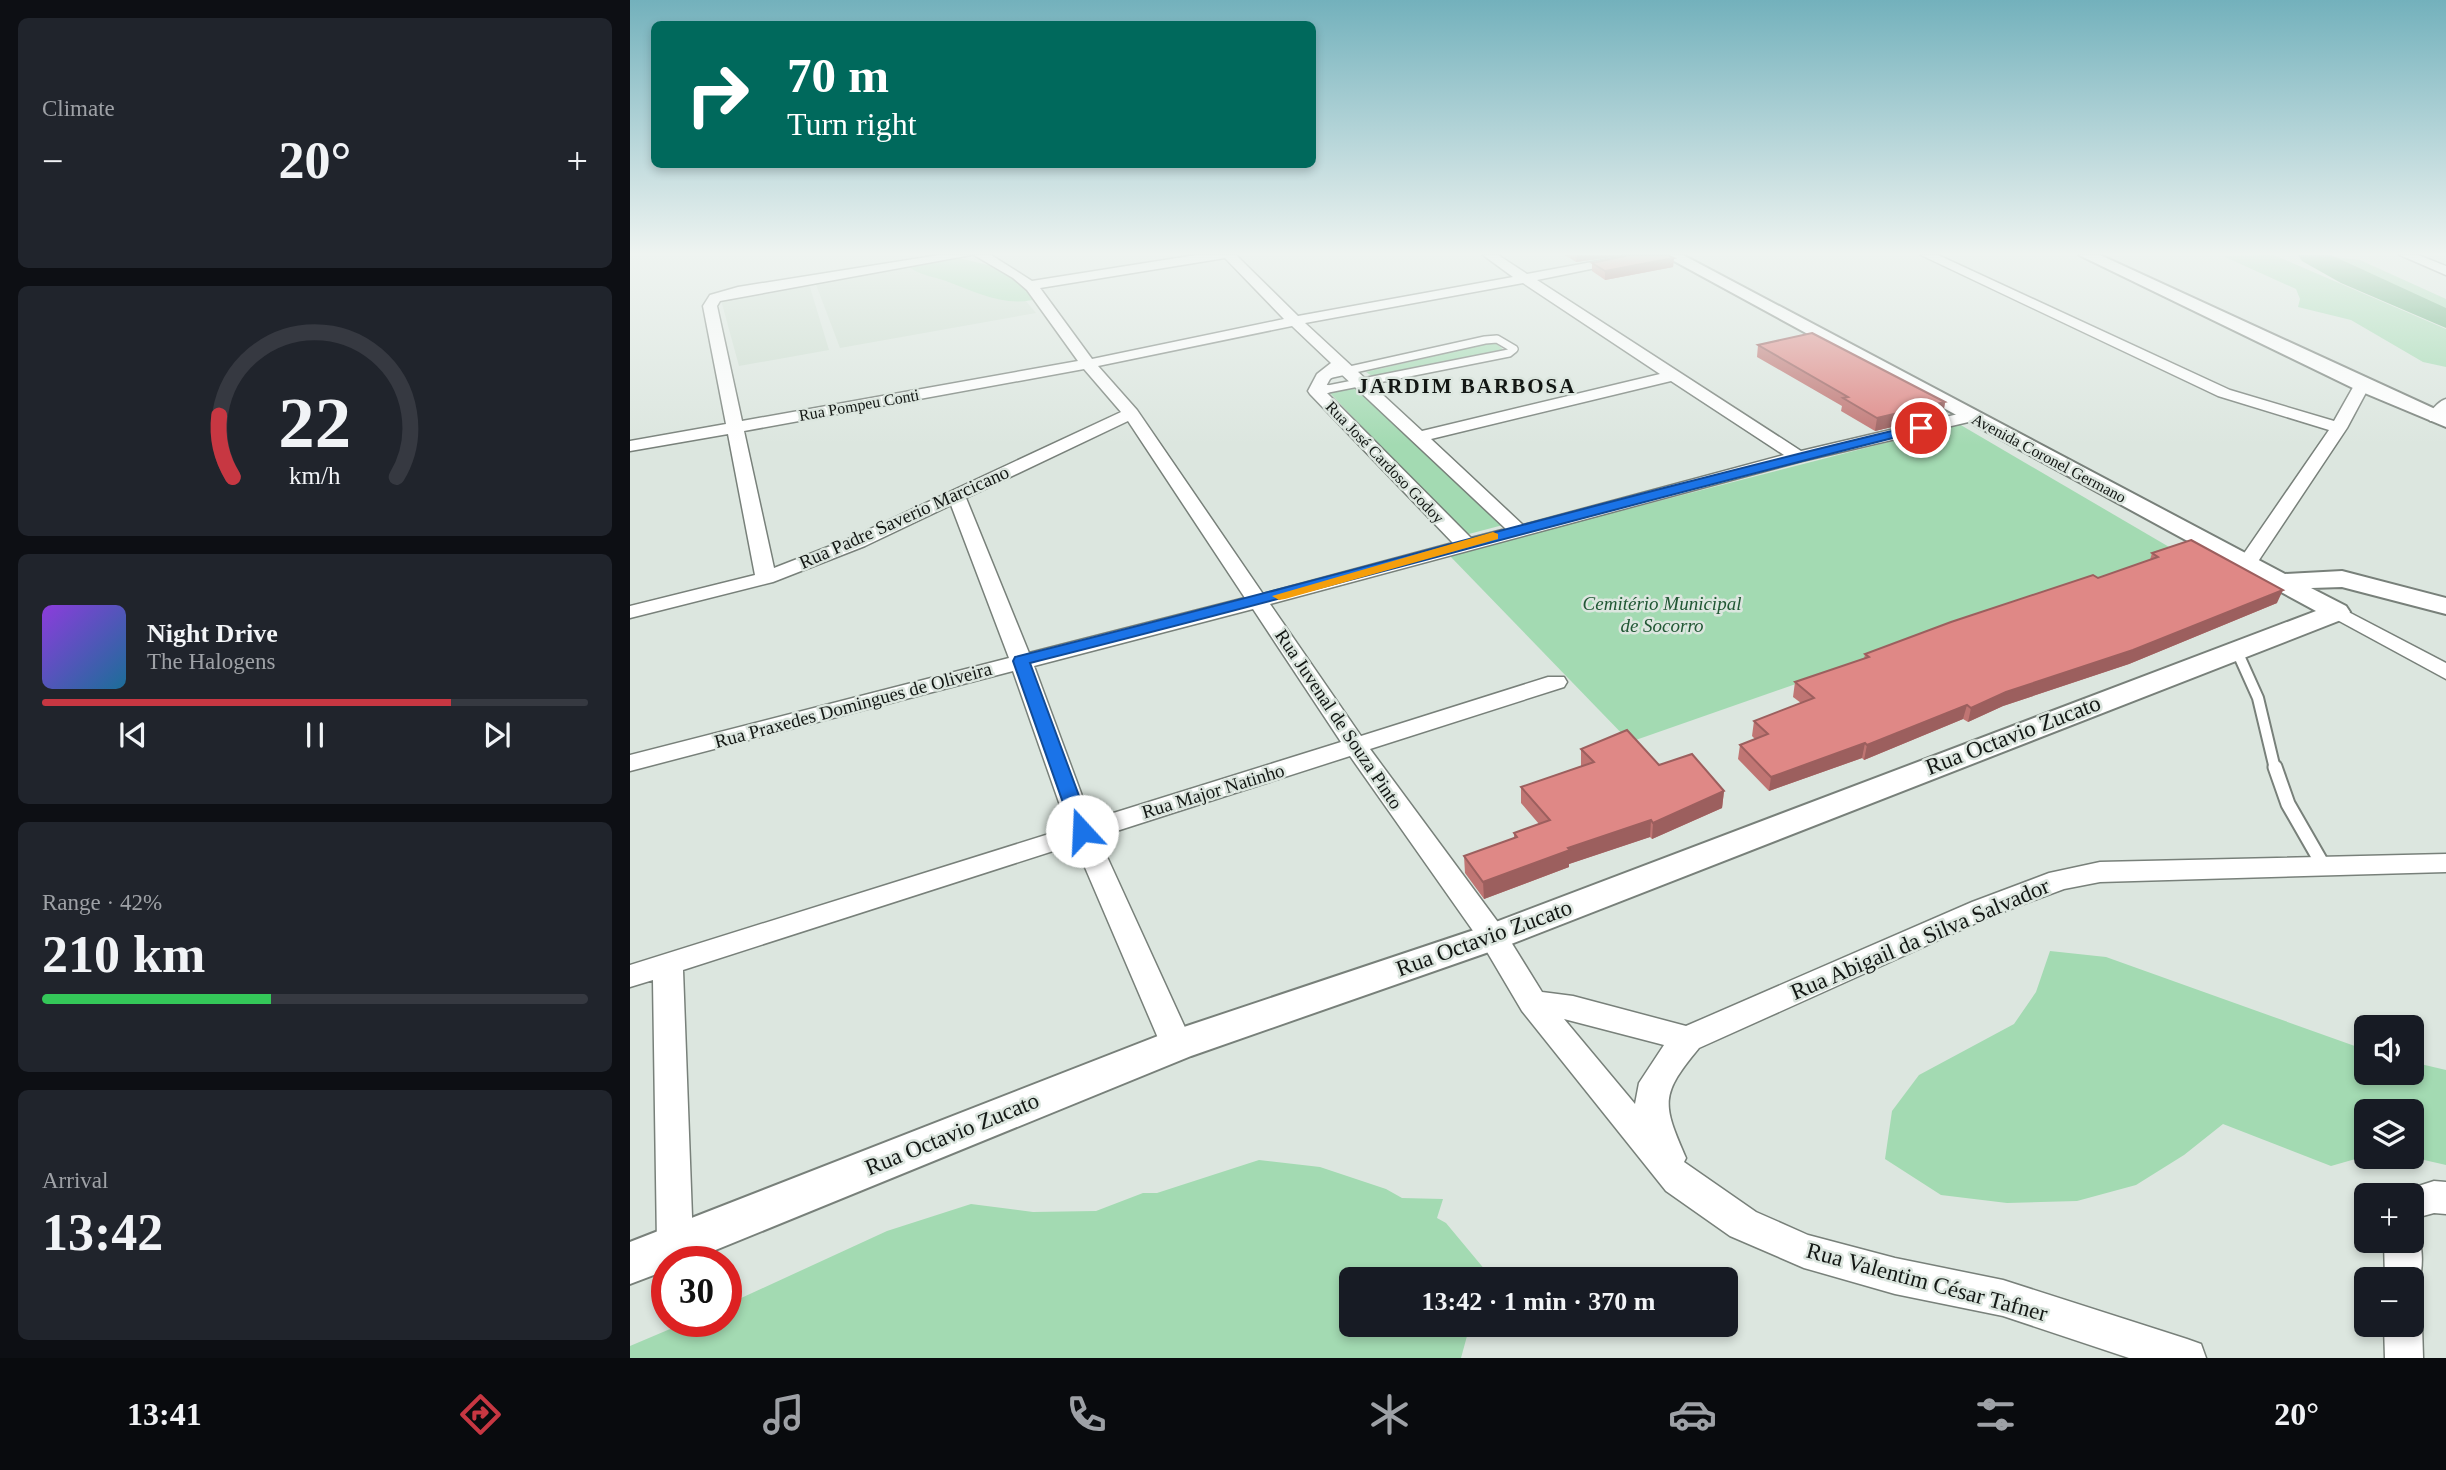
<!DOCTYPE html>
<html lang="en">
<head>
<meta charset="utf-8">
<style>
  :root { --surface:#171b24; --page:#20242c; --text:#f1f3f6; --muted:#9ea1a6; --line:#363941; --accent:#c73742 }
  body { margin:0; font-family:"Times New Roman",serif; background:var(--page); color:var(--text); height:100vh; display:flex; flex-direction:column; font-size:26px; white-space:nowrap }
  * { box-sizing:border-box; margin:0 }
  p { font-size:23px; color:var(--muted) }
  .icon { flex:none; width:38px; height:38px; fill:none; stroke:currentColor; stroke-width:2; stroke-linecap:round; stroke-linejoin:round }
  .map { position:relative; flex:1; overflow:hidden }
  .drawer { display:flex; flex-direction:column; gap:18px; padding:18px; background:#0d0f14; width:630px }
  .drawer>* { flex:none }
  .hud { position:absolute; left:21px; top:21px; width:665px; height:147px; border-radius:10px; box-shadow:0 4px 10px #0003; background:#00695c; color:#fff; overflow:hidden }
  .buttons { position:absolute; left:1724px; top:1015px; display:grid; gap:14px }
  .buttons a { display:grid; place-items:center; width:70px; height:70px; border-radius:10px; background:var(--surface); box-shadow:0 4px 10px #0003; font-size:35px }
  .speed { position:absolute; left:21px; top:1246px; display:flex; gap:14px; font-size:35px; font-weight:700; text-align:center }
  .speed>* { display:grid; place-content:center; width:91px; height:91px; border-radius:50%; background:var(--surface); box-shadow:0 4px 10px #0003; line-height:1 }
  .speed .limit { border:10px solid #d22; background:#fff; color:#111 }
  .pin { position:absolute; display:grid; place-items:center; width:60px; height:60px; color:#fff; margin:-30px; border:4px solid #fff; border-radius:50%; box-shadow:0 2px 7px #0007 }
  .me { position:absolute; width:77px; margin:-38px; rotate:340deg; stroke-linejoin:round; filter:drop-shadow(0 0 5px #0008) }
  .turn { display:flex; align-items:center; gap:24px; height:147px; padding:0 21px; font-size:32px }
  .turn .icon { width:91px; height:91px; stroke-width:2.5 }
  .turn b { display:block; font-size:49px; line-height:60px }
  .big { font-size:52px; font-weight:700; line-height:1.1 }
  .drawer .tile { flex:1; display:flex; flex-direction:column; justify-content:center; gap:10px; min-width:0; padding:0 24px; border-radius:10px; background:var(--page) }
  .drawer .dial { align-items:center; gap:0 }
  .dial svg { height:182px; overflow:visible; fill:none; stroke:var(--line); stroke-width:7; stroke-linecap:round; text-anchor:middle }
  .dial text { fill:var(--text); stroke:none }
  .song { display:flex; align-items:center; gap:21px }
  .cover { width:84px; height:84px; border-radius:10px; background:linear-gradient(135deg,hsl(270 70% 55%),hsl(200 70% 35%)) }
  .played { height:7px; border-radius:4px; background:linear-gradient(90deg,var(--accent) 75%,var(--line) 75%) }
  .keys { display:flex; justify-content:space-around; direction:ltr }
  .heat { display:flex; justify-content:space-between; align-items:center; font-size:38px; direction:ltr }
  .charge { height:10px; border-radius:5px; background:linear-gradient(90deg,#34c759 42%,var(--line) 0) }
  .trip { position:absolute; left:709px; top:1267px; width:399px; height:70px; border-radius:10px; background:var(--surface); box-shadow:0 4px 10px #0003; font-weight:700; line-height:70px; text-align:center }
  .tabs { display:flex; height:112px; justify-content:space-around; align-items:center; background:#090b0e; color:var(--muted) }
  .tabs .icon { width:49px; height:49px }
  .tabs .current { color:var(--accent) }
  .tabs b { font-size:32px; color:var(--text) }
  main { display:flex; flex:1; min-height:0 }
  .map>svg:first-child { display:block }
  .built { fill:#cdddd0 }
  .green { fill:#a3dab2 }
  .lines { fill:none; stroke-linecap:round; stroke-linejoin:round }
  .river { fill:#63ad7a; fill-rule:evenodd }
  .service-far3-casing { stroke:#78807a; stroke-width:10 }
  .service-far2-casing { stroke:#78807a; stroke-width:10 }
  .service-far1-casing { stroke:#78807a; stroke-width:14 }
  .service-casing { stroke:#78807a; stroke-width:17 }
  .minor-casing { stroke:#78807a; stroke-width:3 }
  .tertiary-casing { stroke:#78807a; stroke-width:4 }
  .service-far3 { stroke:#fff; stroke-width:7 }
  .service-far2 { stroke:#fff; stroke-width:8 }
  .service-far1 { stroke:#fff; stroke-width:10 }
  .service { stroke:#fff; stroke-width:13 }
  .minor { fill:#fff; fill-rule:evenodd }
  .tertiary { fill:#fff; fill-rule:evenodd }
  .wall { fill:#c07573 }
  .shaded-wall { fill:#9c5f5e }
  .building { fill:#df8886; stroke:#9c5f5e; stroke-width:2 }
  .route { fill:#1a73e8; stroke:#114b97; stroke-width:2 }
  .slow { fill:#f59e0b }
  .labels { text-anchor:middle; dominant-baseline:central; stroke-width:5; stroke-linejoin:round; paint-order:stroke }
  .far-street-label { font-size:16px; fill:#131714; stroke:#dce6df }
  .street-label { font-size:19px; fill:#131714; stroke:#dce6df }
  .park-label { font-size:19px; font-style:italic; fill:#215734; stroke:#dce6df }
  .far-district-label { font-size:21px; font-weight:bold; letter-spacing:2px; fill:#131714; stroke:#dce6df }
  .near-street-label { font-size:23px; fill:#131714; stroke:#dce6df }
</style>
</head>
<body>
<main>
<section class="drawer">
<div class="tile"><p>Climate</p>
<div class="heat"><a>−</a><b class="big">20°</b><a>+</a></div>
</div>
<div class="tile dial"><svg viewBox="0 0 100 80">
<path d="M14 69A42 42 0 1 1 86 69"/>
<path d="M14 69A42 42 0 0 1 8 42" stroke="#c73742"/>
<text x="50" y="56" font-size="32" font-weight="700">22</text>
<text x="50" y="72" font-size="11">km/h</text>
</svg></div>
<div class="tile">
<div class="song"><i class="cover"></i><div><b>Night Drive</b><p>The Halogens</p></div></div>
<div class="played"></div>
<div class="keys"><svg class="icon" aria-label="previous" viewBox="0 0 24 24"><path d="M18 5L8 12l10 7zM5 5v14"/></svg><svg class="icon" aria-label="pause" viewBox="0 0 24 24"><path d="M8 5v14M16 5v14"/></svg><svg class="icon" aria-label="next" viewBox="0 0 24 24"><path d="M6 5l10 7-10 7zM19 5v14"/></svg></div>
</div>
<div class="tile"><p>Range · 42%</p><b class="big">210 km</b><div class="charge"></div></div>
<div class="tile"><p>Arrival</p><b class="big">13:42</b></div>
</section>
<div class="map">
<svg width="1816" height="1358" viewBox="0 0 1816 1358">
  <rect width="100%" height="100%" fill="#dce6df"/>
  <g class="built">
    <polygon points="331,259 374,275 406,313 210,348 185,282"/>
    <polygon points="179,284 199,350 109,366 91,300"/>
  </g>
  <g class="green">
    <path d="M316,255L367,267L415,297C377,309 351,294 316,281C301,276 289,275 276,265L291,257Z"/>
    <polygon points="1644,255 1816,329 1816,367 1793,362 1721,320 1668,307 1670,299 1666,289 1593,256"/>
    <polygon points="1704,257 1730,260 1816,299 1816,314 1730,281 1702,265"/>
    <polygon points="864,342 874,350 742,376 736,372"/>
    <polygon points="727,387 873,525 835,535 699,392"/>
    <polygon points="1329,424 1546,551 1000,742 819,555"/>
    <polygon points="1420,951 1476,957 1736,1050 1736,1073 1782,1073 1782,1062 1816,1070 1816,1165 1781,1157 1782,1111 1736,1111 1736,1156 1701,1166 1593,1124 1554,1155 1506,1185 1447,1201 1377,1203 1311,1195 1255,1159 1262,1111 1289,1075 1384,1024 1406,992"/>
    <polygon points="629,1160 690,1167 756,1189 772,1198 813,1199 807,1218 816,1223 856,1271 854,1279 721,1279 721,1325 840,1325 831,1358 0,1358 0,1346 59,1321 96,1321 96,1305 257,1231 341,1204 403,1212 466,1211 513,1193 527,1193"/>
  </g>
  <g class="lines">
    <polygon class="river" points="1668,255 1701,255 1816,308 1816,328 1711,283 1672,261"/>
    <g class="service-far3-casing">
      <polyline id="service-far3" points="688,391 879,353 884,349 867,339 855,340 693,376"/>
    </g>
    <g class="service-far2-casing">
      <polyline id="service-far2" points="686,391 697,389"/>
    </g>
    <g class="service-far1-casing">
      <polyline id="service-far1" points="1606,649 1628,698 1645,769"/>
    </g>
    <g class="service-casing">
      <polyline id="service" points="1645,767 1658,804 1693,865"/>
    </g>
    <g class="minor-casing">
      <g id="minor">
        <path d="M309,255H341L90,301L87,306L112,421L448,361L397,290L383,278L344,255H361L402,281L566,255H606L668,316L883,277L853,255H868L897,274L1000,255H1029L907,280L1171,451L1341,411L1347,412V420L1172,461L640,604L731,736L918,677H934L937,682L934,687L740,749L873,929L912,992L943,996L1056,1026L1342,902L1419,873L1470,862L1816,854V872L1470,882L1434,889L1362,916L1069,1048C1030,1095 1032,1103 1056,1158L1054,1162L1126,1212L1178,1235L1265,1258L1373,1280L1557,1339L1571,1344L1576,1358H1499L1373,1316L1265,1294L1174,1268L1100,1236L1036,1191L892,1011L853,945L720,756L468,837L563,1045L558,1054L547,1058L536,1054L531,1045L445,844L53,970L63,1244L58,1256L45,1261L32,1256L27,1244L23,980L0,987V965L438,828L383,671L0,771V755L379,658L321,505L235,546L143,582L0,618V606L125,575L98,434L0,451V441L96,424L73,306L80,295L108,287ZM595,258L654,319L462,359L410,288ZM893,283L1030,374L792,431L675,323ZM662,326L701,363L687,374L678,391L680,394L823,543L633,594L507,410L468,366ZM454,369L491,412L221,538L144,568L114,431ZM709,372L876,529L841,538L694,390L700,379ZM1041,381L1154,455L893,525L801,439ZM498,421L615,598L399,653L336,498ZM623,609L711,742L461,820L404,666ZM934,1019L1034,1045L1009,1083L1005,1104Z"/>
        <polygon points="1291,255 1308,255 1600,390 1704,421 1726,382 1732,380 1740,385 1717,428 1623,569 1609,569 1606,565 1699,430 1588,396"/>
        <polygon points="1770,255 1788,255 1816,266 1816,275"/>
        <path d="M1816,399V415L1812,421H1800C1796,413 1809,401 1816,399Z"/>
        <polygon points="1707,606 1816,663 1816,679 1700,616 1696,612 1700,608"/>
        <polygon points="1804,1181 1816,1182 1816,1214 1804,1213 1782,1219 1782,1195 1768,1195 1770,1192"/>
        <path d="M1782,1228C1796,1241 1793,1275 1786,1291L1782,1293V1279H1755L1754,1241H1782Z"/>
        <polygon points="1782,1310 1786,1312 1792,1325 1793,1358 1755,1358 1754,1325 1782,1325"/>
      </g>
    </g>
    <g class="tertiary-casing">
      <g id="tertiary">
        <polygon points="1033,255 1053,255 1655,574 1712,571 1816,598 1816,614 1712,587 1681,588 1716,606 1720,612 1716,618 876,946 561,1056 56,1262 37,1262 37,1270 0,1284 0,1242 533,1034 850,928 1686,611"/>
        <polygon points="1449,255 1470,255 1816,414 1816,427 1725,389"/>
      </g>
    </g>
    <use href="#service-far3" class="service-far3"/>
    <use href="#service-far2" class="service-far2"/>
    <use href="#service-far1" class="service-far1"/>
    <use href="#service" class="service"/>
    <use href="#minor" class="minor"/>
    <use href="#tertiary" class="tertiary"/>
  </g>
  <g class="wall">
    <polygon points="935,255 996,255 946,262"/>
    <polygon points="1044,258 1043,267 975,280 962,271 962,263"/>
    <polygon points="1128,345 1315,402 1313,415 1245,431 1211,411 1212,406 1127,357"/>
    <polygon points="1522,553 1647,603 1499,664 1373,706 1338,722 1333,719 1234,760 1232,758 1139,791 1108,759 1110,745 1125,739 1122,736 1124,721 1171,703 1163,697 1165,682 1234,659 1235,654 1468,578 1520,560"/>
    <polygon points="951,749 1029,765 1094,791 1092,808 1022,839 1020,837 939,864 939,867 854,899 835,873 834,856 884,838 884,833 909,824 891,803 891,787 951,766"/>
  </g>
  <g class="shaded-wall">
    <polygon points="947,255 996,255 946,262"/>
    <polygon points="1044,258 1043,267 975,280 975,271"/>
    <polygon points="1315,402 1313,415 1245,431 1247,418"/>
    <polygon points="1653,590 1647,603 1499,664 1373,706 1338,722 1341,708 1376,692"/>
    <polygon points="1337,705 1333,719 1234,760 1237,745"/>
    <polygon points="1235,743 1232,758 1139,791 1141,777"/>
    <polygon points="1094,791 1092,808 1022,839 1023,823"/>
    <polygon points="1021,820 1020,837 939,864 939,867 854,899 853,882 938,848"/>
  </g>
  <g class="building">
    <polygon points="999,255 1038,255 1044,258 975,271 962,263"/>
    <polygon points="1182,333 1315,402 1247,418 1213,398 1218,397 1128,345"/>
    <polygon points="1561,540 1653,590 1503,650 1376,692 1341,708 1337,705 1237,745 1235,743 1141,777 1110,745 1138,734 1124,721 1184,698 1165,682 1239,657 1235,654 1321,622 1463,575 1468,578 1528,557 1522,553"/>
    <polygon points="997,730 1029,765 1062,754 1094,791 1023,823 1021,820 938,848 940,850 853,882 834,856 887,837 884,833 920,820 891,787 964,762 951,749"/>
  </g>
  <linearGradient id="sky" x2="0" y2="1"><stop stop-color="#73b1bc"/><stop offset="0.57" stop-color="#eff4f1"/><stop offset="1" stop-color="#eff4f1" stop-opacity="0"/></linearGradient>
  <rect width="1816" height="445" fill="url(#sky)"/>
  <path class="route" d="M1291,424L1295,425V430C996,504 699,588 400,663L462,831L452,837L443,831L383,661L385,657C688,582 988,496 1291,424Z"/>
  <polygon class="slow" points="863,532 868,534 868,539 655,599 649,600 642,596"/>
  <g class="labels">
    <g class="far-street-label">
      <text transform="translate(229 405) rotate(-10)">Rua Pompeu Conti</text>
      <text transform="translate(1419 458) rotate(28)">Avenida Coronel Germano</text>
      <text transform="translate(755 462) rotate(46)">Rua José Cardoso Godoy</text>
    </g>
    <g class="street-label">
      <text transform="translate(274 517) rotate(-24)">Rua Padre Saverio Marcicano</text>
      <text transform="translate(223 705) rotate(-15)">Rua Praxedes Domingues de Oliveira</text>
      <text transform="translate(709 719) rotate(56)">Rua Juvenal de Souza Pinto</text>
      <text transform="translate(583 791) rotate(-17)">Rua Major Natinho</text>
    </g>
    <g class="park-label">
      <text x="1032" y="603">Cemitério Municipal<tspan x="1032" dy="22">de Socorro</tspan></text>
    </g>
    <g class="far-district-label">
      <text x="837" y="386">JARDIM BARBOSA</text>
    </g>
    <g class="near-street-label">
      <text transform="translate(1383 735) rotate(-21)">Rua Octavio Zucato</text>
      <text transform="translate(854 938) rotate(-20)">Rua Octavio Zucato</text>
      <text transform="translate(1290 939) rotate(-23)">Rua Abigail da Silva Salvador</text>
      <text transform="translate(322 1134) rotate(-22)">Rua Octavio Zucato</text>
      <text transform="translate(1297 1282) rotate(15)">Rua Valentim César Tafner</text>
    </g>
  </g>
</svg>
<div class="buttons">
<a><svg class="icon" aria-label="sound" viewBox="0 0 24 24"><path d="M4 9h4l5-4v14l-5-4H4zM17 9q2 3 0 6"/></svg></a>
<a><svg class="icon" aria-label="layers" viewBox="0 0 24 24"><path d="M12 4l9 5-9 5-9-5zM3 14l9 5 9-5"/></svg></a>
<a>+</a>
<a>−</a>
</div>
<div class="speed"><div class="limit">30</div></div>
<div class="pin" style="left:1291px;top:428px;background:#d93025"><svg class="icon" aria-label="arrive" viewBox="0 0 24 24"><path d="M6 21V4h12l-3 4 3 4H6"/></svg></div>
<svg class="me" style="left:452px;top:831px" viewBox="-20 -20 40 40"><circle r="19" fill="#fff"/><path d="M0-13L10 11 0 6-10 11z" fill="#1a73e8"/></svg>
<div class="trip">13:42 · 1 min · 370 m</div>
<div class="hud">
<div class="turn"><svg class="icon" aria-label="right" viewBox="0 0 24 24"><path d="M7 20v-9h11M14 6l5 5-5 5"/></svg><div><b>70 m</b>Turn right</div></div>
</div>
</div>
</main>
<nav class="tabs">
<b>13:41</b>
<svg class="icon current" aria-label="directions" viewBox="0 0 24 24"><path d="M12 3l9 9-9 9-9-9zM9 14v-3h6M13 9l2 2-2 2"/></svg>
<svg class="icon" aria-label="music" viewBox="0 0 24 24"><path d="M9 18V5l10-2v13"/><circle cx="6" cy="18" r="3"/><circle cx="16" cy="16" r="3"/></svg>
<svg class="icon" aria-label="phone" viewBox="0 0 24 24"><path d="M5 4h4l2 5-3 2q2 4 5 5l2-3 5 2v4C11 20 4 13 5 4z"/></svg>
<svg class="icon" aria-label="climate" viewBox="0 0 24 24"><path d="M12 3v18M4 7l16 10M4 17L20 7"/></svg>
<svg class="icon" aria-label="car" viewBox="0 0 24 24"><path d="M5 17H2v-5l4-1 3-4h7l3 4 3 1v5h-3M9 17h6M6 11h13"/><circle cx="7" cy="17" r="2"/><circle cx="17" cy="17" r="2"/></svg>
<svg class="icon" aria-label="filters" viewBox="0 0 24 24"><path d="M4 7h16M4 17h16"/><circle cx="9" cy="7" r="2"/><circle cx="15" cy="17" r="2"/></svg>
<b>20°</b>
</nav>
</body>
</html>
